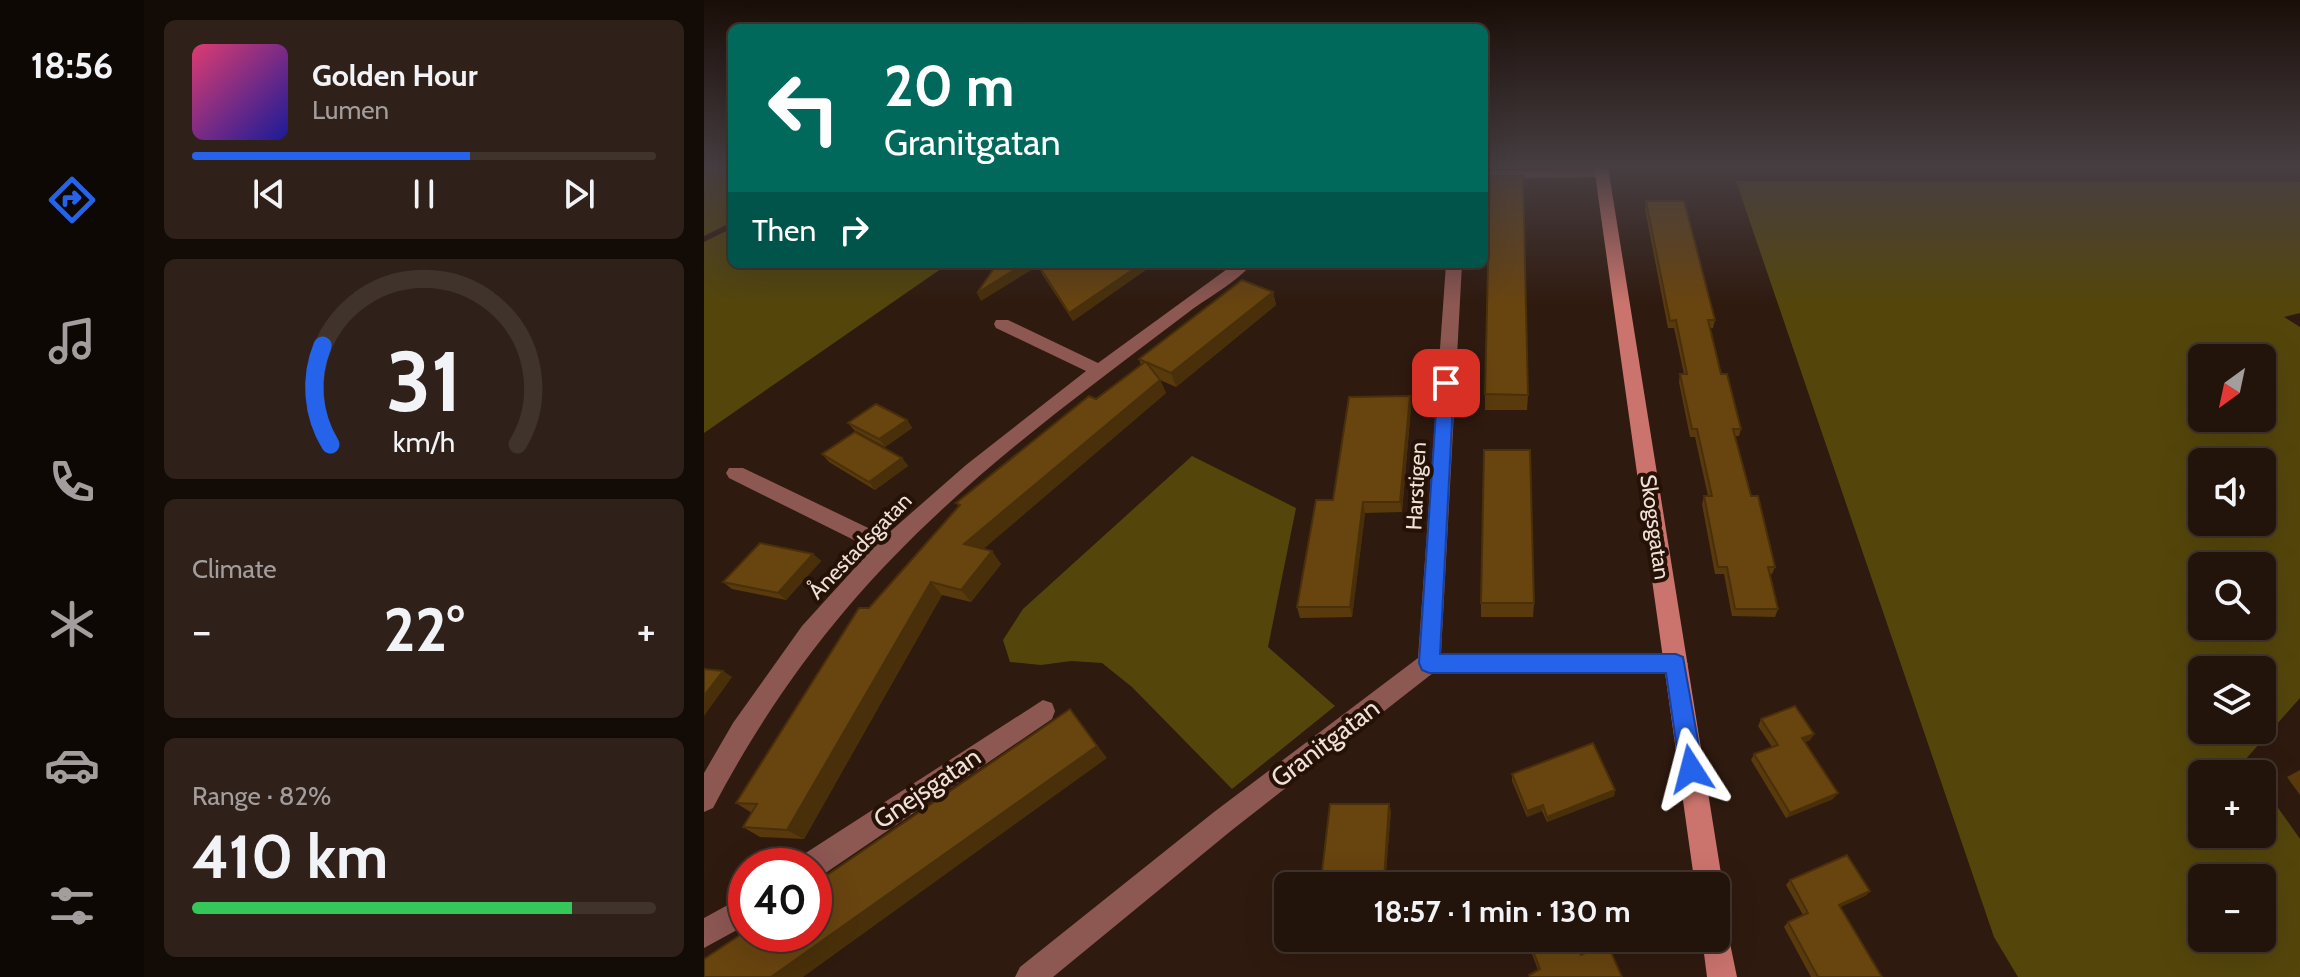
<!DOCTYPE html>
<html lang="en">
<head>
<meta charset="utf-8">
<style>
  :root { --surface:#23140b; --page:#2f2119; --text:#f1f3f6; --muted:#a39e9d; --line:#40332c; --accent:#2563eb }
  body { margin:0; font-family:Cabin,sans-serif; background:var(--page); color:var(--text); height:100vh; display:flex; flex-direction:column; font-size:30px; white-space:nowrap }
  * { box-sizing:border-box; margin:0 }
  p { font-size:26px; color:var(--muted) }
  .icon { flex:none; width:44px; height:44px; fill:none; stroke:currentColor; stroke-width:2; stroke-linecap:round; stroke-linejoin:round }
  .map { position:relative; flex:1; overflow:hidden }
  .drawer { display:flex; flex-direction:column; gap:20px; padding:20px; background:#130b06; width:560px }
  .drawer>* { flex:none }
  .top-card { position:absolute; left:24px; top:24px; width:760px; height:244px; border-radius:12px; box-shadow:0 8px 32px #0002,0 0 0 2px var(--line); background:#00695c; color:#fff; overflow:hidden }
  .needle { width:52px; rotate:213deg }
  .tools { position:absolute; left:1484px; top:344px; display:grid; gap:16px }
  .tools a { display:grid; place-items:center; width:88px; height:88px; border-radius:12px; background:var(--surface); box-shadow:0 8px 32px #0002,0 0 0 2px var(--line); font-size:40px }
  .speed { position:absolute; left:24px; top:848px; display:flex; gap:16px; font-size:40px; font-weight:700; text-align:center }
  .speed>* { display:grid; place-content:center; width:104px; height:104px; border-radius:50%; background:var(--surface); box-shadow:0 8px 32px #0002,0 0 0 2px var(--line); line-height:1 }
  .speed .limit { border:12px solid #d22; background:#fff; color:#111 }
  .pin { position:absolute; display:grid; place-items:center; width:68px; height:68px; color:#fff; margin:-34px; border-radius:16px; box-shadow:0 4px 12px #0006 }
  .me { position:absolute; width:88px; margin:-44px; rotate:351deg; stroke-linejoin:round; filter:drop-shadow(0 0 6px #0008) }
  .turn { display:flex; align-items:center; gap:28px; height:168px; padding:0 24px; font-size:36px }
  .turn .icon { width:104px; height:104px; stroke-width:2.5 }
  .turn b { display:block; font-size:56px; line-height:68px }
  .then { display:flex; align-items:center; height:76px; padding:0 24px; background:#0003; gap:16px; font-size:30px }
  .big { font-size:60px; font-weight:800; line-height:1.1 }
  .drawer .widget { flex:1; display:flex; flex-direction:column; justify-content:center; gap:12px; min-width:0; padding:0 28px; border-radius:12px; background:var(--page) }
  .drawer .dial { align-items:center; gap:0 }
  .dial svg { height:208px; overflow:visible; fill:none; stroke:var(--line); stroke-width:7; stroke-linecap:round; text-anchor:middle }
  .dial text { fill:var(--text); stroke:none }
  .song { display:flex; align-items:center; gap:24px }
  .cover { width:96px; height:96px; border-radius:12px; background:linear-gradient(135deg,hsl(340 70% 55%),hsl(240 70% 35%)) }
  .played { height:8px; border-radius:4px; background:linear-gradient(90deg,var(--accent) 60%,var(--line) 60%) }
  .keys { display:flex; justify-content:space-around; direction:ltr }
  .heat { display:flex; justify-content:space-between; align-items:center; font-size:44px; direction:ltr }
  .charge { height:12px; border-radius:6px; background:linear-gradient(90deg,#34c759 82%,var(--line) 0) }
  .trip { position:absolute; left:570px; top:872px; width:456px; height:80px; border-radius:12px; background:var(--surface); box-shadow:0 8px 32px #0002,0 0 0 2px var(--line); font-weight:800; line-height:80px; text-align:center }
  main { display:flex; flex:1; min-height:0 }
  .menu { display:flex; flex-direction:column; width:144px; justify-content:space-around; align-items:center; background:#0e0804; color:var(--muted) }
  .menu .icon { width:56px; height:56px }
  .menu .active { color:var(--accent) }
  .menu b { font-size:36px; color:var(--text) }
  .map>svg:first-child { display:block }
  .green { fill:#54460b; fill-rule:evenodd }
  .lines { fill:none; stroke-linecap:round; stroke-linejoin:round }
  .street { fill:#8d5752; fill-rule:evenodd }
  .secondary { fill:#cb746d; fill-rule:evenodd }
  .wall { fill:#593a0d }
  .shaded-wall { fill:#49300a }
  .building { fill:#68440f; stroke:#49300a; stroke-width:2 }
  .route { fill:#2563eb; stroke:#184099; stroke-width:2 }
  .labels { text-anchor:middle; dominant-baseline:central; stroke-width:8; stroke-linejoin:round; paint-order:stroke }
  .street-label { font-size:22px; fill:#efe0d8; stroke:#251106 }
  .near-street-label { font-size:26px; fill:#efe0d8; stroke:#251106 }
</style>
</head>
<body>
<main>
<nav class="menu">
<b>18:56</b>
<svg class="icon active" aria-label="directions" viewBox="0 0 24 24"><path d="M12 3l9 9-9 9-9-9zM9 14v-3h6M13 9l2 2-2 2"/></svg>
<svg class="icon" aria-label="music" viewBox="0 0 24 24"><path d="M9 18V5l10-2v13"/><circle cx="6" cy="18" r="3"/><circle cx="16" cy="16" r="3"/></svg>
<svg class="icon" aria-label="phone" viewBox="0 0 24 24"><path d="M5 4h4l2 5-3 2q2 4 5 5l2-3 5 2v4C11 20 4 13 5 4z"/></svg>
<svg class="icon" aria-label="climate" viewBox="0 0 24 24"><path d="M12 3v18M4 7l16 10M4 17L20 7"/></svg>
<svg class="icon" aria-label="car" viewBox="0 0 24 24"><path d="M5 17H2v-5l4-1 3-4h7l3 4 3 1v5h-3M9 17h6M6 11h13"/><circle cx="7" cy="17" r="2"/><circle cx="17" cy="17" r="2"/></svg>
<svg class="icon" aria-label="filters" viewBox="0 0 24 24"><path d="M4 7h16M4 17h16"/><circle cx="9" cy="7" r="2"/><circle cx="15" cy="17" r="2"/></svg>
</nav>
<section class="drawer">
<div class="widget">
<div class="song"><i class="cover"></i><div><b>Golden Hour</b><p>Lumen</p></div></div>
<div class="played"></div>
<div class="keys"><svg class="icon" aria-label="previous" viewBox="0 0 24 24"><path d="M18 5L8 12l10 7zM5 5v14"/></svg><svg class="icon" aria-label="pause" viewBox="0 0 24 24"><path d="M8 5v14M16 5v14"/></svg><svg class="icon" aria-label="next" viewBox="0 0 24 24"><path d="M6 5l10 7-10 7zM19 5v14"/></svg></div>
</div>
<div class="widget dial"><svg viewBox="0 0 100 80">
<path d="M14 69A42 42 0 1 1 86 69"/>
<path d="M14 69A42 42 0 0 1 11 31" stroke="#2563eb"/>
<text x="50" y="56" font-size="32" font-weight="700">31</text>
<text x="50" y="72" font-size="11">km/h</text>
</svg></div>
<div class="widget"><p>Climate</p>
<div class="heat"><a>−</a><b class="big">22°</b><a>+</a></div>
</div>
<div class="widget"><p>Range · 82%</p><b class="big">410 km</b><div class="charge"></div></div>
</section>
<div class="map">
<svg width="1596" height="977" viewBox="0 0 1596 977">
  <rect width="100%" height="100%" fill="#2f1a0f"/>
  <g class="green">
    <polygon points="0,167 28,167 28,222 0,236"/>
    <path d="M1032,181L1596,182V313L1580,317L1596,327V698L1541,760L1550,774H1498V834H1558V785L1596,839V977H1314L1290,937ZM1558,358V418H1498V358ZM1498,462H1558V522H1498ZM1498,566H1558V626H1498ZM1558,670V730H1498V670ZM1498,878H1558V938H1498Z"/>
    <polygon points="28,228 28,264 244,264 0,433 0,242"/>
    <polygon points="488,456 592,508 564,647 631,706 528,789 428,687 398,663 367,661 337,665 306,662 299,640 319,609"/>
  </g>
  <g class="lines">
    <g class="street">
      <polygon points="898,170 903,171 903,177 780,179 780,171"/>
      <path d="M530,264H548C533,281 509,295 490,308C448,340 406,371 365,403C210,523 101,633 9,808L0,812V773L29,723L98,626L168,549L25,478L22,473L25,468H39L181,536L262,465L382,371L292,328L290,324L292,320H304L394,363Z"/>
      <polygon points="742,264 758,264 737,653 972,654 980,657 984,664 980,671 972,674 729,673 528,830 349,977 311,977 316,967 510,812 714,658"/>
      <polygon points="339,700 348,703 351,711 348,719 117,876 110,878 110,866 93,866 97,856"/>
      <polygon points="42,895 42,925 0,948 0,918"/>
    </g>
    <g class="secondary">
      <polygon points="890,167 904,167 1019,886 1012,897 1012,886 991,886"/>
      <polygon points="1012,920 1022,924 1033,977 1003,977 998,938 1012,938"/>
    </g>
  </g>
  <g class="wall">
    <polygon points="942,201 1011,320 1009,328 1006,328 1017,374 1037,429 1035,436 1031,436 1047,496 1071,567 1068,574 1066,574 1074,609 1071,617 1028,616 1020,574 1011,574 998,504 1000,496 1004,496 991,437 986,437 975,382 976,374 980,374 970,328 964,328 941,209"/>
    <polygon points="450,264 369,321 338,274 335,266"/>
    <polygon points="569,292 572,305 472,387 456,380 462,393 279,549 297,564 267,602 238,595 100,839 56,837 39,827 48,813 32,803 165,608 255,507 252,503 437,365 435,359"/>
    <polygon points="781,394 824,395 823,410 781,410"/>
    <polygon points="706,396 707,407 698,512 661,513 648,617 596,618 593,607 629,500"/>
    <polygon points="203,420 208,428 181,447 150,430 144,423"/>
    <polygon points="118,454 198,458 204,466 171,490 125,462"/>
    <polygon points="109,554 117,561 82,600 28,589 19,582"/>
    <polygon points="777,603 830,603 829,617 777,617"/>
    <polygon points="1057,719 1110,734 1106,740 1101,742 1129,799 1082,818 1047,760 1050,754 1068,747 1054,726"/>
    <polygon points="1596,770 1596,795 1583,777"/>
    <polygon points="808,774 911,790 910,796 843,822 838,811 823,817 808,781"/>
    <polygon points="687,810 681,885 620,885 617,880"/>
    <polygon points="1086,880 1166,891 1161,896 1136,907 1178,977 1107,977 1080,927 1084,922 1099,915 1082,885"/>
    <polygon points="822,938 870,938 877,955 918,977 825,977 825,975 834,970"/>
  </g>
  <g class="shaded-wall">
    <polygon points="320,264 337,264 277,301 273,293"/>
    <polygon points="437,264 450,264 369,321 365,313"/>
    <polygon points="569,292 572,305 472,387 467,373"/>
    <polygon points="456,380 462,393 270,557 260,544"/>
    <polygon points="706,396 707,407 698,512 696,502"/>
    <polygon points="203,420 208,428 181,447 175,439"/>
    <polygon points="198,458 204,466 171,490 165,482"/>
    <polygon points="659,502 661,513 648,617 646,607"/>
    <polygon points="288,551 297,564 267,602 257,590"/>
    <polygon points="109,554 117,561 82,600 74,593"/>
    <polygon points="227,582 238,595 100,839 83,830"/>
    <polygon points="19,671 28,677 0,716 0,696"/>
    <polygon points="366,709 403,758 99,977 67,977"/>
    <polygon points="1110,734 1106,740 1095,745 1098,738"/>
    <polygon points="911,790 910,796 843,822 843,817"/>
    <polygon points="1134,793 1129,799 1082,818 1086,813"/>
    <polygon points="685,804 687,810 681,885 680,880"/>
    <polygon points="839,805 838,811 823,817 823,811"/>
    <polygon points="1166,891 1161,896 1130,910 1135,905"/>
  </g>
  <g class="building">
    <polygon points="786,176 819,176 824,395 781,394"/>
    <polygon points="942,201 980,201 1011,320 1004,320 1017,374 1023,374 1037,429 1029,429 1047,496 1054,496 1071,567 1064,567 1074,609 1031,609 1023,567 1014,567 1000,496 1008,496 993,429 988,429 976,374 983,374 972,320 966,321"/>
    <polygon points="293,264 320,264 273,293"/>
    <polygon points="338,264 437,264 365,313 335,266"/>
    <polygon points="538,280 569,292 467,373 442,362 456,380 260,544 288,551 257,590 227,582 83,830 39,827 53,804 32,803 155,608 165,608 256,505 252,503 385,396 392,399 441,362 435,359"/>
    <polygon points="706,396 696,502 659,502 646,607 593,607 612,500 629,500 645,397"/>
    <polygon points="172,404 203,420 175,439 144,423"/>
    <polygon points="151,432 198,458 165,482 118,454"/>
    <polygon points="780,450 826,450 830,603 777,603"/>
    <polygon points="56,543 109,554 74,593 19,582"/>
    <polygon points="0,669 19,671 0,696"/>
    <polygon points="1091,706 1110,734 1098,738 1134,793 1086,813 1050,754 1074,745 1057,719"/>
    <polygon points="366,709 393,746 67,977 0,977 0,959 42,931 42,934 110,934 110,884"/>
    <polygon points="889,743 911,790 843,817 839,805 823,811 808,774"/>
    <polygon points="626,804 685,804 680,880 617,880"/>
    <polygon points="1143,855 1166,891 1135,905 1178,977 1114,977 1084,922 1104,913 1086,880"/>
    <polygon points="824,938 870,938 877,955 903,943 918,977 826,977 825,975 836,969"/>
  </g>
  <linearGradient id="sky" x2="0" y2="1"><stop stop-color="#1a0e08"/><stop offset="0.55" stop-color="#473e42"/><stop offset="1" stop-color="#473e42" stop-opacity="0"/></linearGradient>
  <rect width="1596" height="304" fill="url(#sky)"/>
  <polygon class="route" points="742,378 750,383 736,654 972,654 979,657 999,769 996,777 987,780 979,777 976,769 962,673 725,673 718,670 715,663 734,383"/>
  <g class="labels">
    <g class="street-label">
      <text transform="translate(712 486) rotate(-87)">Harstigen</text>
      <text transform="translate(951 527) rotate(82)">Skogsgatan</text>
      <text transform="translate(156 546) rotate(-46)">Ånestadsgatan</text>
    </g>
    <g class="near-street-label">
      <text transform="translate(621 743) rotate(-37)">Granitgatan</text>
      <text transform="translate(223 788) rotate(-34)">Gnejsgatan</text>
    </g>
  </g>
</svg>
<div class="tools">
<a><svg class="needle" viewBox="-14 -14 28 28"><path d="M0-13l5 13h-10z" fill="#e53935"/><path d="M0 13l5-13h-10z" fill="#a39e9d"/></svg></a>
<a><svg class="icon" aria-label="sound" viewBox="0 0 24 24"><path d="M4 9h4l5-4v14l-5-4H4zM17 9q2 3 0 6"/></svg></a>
<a><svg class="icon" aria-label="search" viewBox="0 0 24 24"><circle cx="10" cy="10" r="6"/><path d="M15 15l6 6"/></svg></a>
<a><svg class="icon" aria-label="layers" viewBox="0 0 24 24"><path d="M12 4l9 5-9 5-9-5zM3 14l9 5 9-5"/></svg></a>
<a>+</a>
<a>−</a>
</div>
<div class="speed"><div class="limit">40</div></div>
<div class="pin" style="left:742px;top:383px;background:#d93025"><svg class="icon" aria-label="arrive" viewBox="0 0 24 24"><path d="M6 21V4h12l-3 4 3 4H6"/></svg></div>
<svg class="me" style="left:987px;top:769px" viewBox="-20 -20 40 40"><path d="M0-17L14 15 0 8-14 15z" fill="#2563eb" stroke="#fff" stroke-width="4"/></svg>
<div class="trip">18:57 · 1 min · 130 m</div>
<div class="top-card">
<div class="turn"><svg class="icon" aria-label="left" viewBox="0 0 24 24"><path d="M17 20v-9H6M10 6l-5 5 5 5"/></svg><div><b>20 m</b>Granitgatan</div></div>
<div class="then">Then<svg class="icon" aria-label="right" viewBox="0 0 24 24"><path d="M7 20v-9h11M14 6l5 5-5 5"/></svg></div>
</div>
</div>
</main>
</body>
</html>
